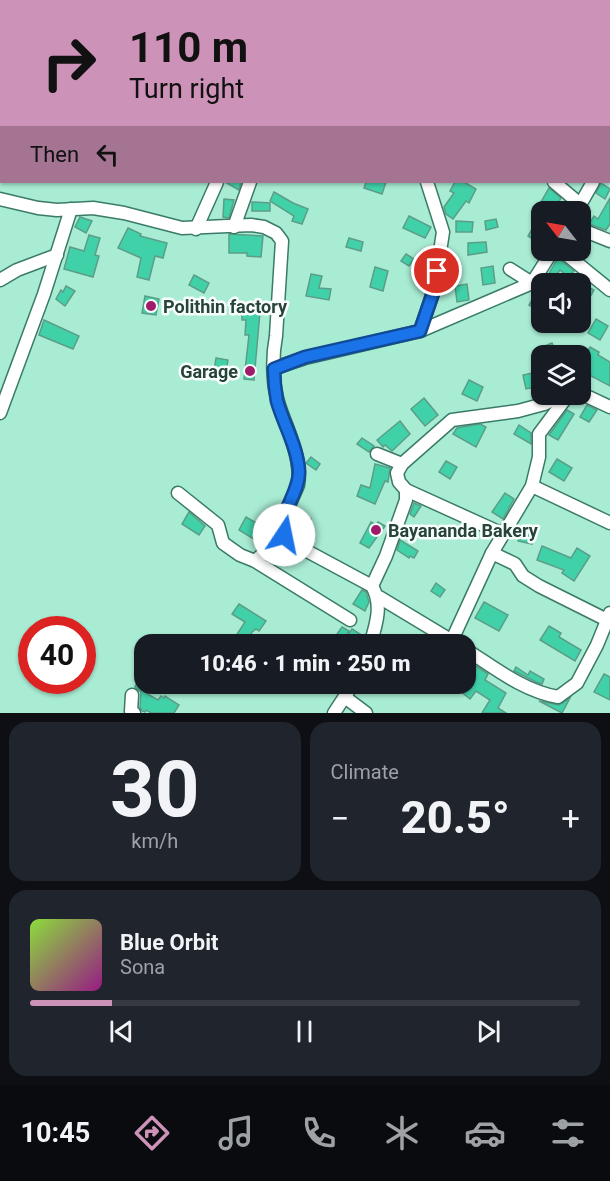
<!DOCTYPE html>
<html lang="en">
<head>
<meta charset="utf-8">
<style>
  :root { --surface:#171b24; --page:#20242c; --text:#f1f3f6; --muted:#9ea1a6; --line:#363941; --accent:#cd92b7 }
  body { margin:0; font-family:Roboto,sans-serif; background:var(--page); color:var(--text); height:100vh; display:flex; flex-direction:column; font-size:22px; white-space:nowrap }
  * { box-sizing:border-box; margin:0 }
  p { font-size:20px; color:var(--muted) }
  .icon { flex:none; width:33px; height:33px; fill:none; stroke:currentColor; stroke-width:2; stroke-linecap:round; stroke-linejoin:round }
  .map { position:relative; height:713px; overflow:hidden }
  .panel { display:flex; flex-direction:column; gap:9px; padding:9px; background:#0d0f14; flex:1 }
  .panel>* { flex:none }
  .banner { position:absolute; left:0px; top:0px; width:610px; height:183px; box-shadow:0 2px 4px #0004; background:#cd92b7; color:#111; overflow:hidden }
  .needle { width:39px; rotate:301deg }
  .controls { position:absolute; left:531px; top:201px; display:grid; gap:12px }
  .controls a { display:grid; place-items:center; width:60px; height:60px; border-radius:12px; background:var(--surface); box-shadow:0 2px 4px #0004; font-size:30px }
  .speed { position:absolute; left:18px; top:616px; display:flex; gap:12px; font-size:30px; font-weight:700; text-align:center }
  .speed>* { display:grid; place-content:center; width:78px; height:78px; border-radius:50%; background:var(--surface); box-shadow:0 2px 4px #0004; line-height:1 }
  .speed .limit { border:9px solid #d22; background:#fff; color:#111 }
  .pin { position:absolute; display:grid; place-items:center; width:51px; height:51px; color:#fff; margin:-26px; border:3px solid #fff; border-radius:50%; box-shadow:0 2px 6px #0007 }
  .me { position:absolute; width:66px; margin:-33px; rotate:11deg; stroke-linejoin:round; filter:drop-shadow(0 0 4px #0008) }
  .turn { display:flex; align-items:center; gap:21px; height:126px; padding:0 30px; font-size:27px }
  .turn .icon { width:78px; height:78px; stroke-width:2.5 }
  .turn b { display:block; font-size:42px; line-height:51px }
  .then { display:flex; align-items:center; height:57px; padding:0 30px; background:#0003; gap:12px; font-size:22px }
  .big { font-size:45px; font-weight:800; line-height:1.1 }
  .panel .card { flex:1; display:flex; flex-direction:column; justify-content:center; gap:9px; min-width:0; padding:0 21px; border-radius:18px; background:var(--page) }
  .panel .dial { align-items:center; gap:0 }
  .dial b { font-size:78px; line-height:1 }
  .song { display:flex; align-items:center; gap:18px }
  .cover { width:72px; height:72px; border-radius:9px; background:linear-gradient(135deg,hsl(90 70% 55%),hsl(310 70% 35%)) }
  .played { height:6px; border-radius:3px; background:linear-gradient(90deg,var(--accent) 15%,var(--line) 15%) }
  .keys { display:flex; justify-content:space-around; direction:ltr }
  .heat { display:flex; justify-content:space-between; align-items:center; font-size:33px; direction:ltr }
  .panel .tiles { flex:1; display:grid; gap:9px; grid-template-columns:1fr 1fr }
  .card:last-child { grid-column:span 2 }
  .trip { position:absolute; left:134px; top:634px; width:342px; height:60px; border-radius:18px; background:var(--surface); box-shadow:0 2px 4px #0004; font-weight:800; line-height:60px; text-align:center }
  .dock { display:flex; height:96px; justify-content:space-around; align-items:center; background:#090b0e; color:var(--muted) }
  .dock .icon { width:42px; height:42px }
  .dock .selected { color:var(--accent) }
  .dock b { font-size:27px; color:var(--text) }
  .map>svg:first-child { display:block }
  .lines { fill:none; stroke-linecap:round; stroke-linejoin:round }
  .stream { stroke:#a088fe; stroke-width:3 }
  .building { fill:#41d1a9; stroke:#5c9d88; stroke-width:1.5 }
  .minor-casing { stroke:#3a7b67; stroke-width:15 }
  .minor { stroke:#fff; stroke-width:12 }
  .route-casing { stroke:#114b97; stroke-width:15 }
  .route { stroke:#1a73e8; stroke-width:10 }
  .poi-dot { fill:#a01b69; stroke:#f7fefb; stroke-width:2 }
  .labels { text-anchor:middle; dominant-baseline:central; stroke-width:5; stroke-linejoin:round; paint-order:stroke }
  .poi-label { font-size:18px; font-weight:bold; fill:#28433a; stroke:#f7fefb; text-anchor:start }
</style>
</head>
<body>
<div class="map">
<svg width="610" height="713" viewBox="0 0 610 713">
  <rect width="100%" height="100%" fill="#a9ecd4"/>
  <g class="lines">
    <polyline class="stream" points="66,0 66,2"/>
  </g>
  <g class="building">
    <polygon points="225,182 241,182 239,190"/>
    <polygon points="366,182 386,182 382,194 364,188"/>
    <polygon points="455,182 464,182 476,189 469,203 466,201 453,219 446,214 444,207 454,193 450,191"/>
    <polygon points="601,183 610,189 605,199 596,193"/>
    <polygon points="549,188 561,198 556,207 551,204 547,212 542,212 542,245 528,236 538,219 533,216"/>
    <polygon points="274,192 293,203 308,209 302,224 292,221 294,216 270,201"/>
    <polygon points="610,198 610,224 606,230 589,224 594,216 598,219"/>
    <polygon points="224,199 234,200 229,218 223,217"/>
    <polygon points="252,202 270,203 270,211 252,211"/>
    <polygon points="409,216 431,227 425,238 403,228"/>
    <polygon points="80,217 92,221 86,233 75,227"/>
    <polygon points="496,219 498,227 486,230 485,221"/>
    <polygon points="456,221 473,222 472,232 456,232"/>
    <polygon points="128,228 141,234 140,236 167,243 163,258 155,256 149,280 137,277 141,258 118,248"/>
    <polygon points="229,234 263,236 261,257 247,256 247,253 229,253"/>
    <polygon points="89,235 100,238 95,255 99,256 93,277 64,269 70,247 84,251"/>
    <polygon points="349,238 363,242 361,251 346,247"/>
    <polygon points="486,242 487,252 468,255 468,243"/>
    <polygon points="406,254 414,259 409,266 401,261"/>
    <polygon points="558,258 574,271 568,277 560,270 549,284 543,284"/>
    <polygon points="493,266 495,283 483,285 481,268"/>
    <polygon points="375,267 388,271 383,291 370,287"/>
    <polygon points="311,274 322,276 319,288 331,289 329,300 306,296"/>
    <polygon points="194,275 209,283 204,293 189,285"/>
    <polygon points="580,283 594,290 586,304 580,301"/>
    <polygon points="467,284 469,300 457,302 455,286"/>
    <polygon points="66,286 75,291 65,306 56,299 61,290 63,292"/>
    <polygon points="536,293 542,296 542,306 539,311 529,305"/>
    <polygon points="145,296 159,299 156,315 142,313"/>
    <polygon points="242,310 260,312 254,380 244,379 249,335 245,335 246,320 242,320"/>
    <polygon points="596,319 608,326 600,340 588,333"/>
    <polygon points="44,320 79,336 73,349 39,335"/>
    <polygon points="552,343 557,356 539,356 537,349"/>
    <polygon points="590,347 599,352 598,355 610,362 610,386 580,370 580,365"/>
    <polygon points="216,358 228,360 226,373 214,371"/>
    <polygon points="542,371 542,386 526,389 523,375"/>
    <polygon points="469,380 483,387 477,401 462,394"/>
    <polygon points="424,398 438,415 425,426 411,409"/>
    <polygon points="587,405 597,410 589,422 580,417"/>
    <polygon points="567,410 574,414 558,440 549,435"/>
    <polygon points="400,421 410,434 392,451 385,445 383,447 377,440"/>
    <polygon points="480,424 486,427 476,447 453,434 457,428"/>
    <polygon points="519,425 531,433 531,444 514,434"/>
    <polygon points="362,438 374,446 369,452 357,444"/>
    <polygon points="311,457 320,464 316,470 306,463"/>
    <polygon points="557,459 572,468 564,481 549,472"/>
    <polygon points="446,461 457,467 450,479 439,472"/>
    <polygon points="375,464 390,468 388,482 385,481 375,504 357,496 361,485 370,488"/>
    <polygon points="505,493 514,499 503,519 492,512"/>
    <polygon points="414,503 421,506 414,517 410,514"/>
    <polygon points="189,512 205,526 199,535 182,524"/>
    <polygon points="298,512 311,519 305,528 293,521"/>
    <polygon points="246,517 265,528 257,541 239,530"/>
    <polygon points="371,522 376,525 378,522 385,526 369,548 360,543"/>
    <polygon points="520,533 534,535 532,544 518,541"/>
    <polygon points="400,540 418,551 414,558 410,556 409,558 397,550"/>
    <polygon points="542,546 571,558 577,548 590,556 574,581 562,573 564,570 537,560"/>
    <polygon points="436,583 445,590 440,597 431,591"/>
    <polygon points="362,590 366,592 369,602 365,611 353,604"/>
    <polygon points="484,602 508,615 499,631 475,618"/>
    <polygon points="239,604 266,621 259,631 256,629 252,632 244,645 230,645 245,622 232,614"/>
    <polygon points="549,626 561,633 559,637 581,650 575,661 540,640"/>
    <polygon points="342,627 349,631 344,639 337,634"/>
    <polygon points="352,629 363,636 358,644 347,636"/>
    <polygon points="465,659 488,674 485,680 506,693 498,708 506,713 482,713 490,700 476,691 470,699 451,684 465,684 476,670 465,663"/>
    <polygon points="516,667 528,675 530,671 544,679 542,684 536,682 514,671"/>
    <polygon points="144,668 144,692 158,700 161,696 164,698 165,696 179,705 174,713 151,713 146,710 145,712 142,711 140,707 141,692 135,687"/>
    <polygon points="604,674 610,677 610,700 594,692"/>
    <polygon points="570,698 562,713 539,701 559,705"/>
  </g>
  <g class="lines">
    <g class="minor-casing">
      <g id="minor">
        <polyline points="245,0 247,2"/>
        <polyline points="370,0 374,2"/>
        <polyline points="317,2 318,0"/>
        <polyline points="505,2 507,0"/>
        <polyline points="609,154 610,152"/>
        <polyline points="554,182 580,204"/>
        <path d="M0,199L38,208L57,210L93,208L124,213L182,228L251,225L264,227L276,233L282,241L276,336C272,357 272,384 279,405C285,424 296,445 298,466C299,472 299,479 298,485C294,497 279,520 283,532C285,536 289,539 292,543L372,586C383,605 376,625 370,645"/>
        <polyline points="576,212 593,182"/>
        <polyline points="234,227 250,182"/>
        <polyline points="196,229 217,182"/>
        <polyline points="580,229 610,241"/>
        <polyline points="561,250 610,290"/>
        <polyline points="510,269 532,283"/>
        <polyline points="0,280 17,270 57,255"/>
        <polyline points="420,331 434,290 443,232 427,182"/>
        <polyline points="274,368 305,358 420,331 532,283 553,250"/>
        <polyline points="580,393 610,407"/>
        <polyline points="0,413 44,294 71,209"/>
        <polyline points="377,454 402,464"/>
        <polyline points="532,486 610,523"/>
        <polyline points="406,490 503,534"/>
        <polyline points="178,493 218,525 223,543 240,555 255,561 284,535"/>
        <polyline points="492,553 515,564 523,576 539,586 607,620"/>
        <polyline points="255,561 350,620"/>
        <polyline points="372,586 386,556 406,500 406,490 399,482 397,473 402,464 452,420 518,411 544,404 566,394"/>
        <polyline points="379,597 457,644"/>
        <polyline points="452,640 492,553 532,486 539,457 539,434 569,394"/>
        <path d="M465,649C495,668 523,691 558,697L577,683L597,645L610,613"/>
        <polyline points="132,695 131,711 134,713"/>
        <polyline points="346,698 366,713"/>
        <polyline points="334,713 353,684"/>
      </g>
    </g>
    <use href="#minor" class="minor"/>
  </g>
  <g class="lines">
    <g class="route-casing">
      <path id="route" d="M284,535C278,514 299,494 299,472C298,448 284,425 277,401C275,390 274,379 274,369L305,357L420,331L434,290L437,271"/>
    </g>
    <use href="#route" class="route"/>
  </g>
  <g class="poi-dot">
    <circle cx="151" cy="306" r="6"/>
    <circle cx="250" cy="371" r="6"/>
    <circle cx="376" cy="530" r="6"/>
  </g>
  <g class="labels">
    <g class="poi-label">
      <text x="163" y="306">Polithin factory</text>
      <text x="238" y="371" text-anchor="end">Garage</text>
      <text x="388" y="530">Bayananda Bakery</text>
    </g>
  </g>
</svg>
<div class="controls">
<a><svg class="needle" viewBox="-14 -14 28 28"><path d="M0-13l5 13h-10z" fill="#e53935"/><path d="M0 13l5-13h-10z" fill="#9ea1a6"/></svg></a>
<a><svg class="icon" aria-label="sound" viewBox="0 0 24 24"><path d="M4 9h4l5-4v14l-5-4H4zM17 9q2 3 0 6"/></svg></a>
<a><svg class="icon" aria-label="layers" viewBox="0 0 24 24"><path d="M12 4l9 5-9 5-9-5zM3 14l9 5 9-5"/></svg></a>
</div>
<div class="speed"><div class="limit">40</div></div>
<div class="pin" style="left:437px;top:271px;background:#d93025"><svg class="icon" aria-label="arrive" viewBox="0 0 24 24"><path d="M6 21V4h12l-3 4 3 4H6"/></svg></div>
<svg class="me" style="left:284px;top:535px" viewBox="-20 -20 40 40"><circle r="19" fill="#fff"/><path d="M0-13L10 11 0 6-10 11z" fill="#1a73e8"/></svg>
<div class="trip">10:46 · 1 min · 250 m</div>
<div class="banner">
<div class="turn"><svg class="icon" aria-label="right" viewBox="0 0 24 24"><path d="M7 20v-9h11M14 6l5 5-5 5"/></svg><div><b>110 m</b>Turn right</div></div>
<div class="then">Then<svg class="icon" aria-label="left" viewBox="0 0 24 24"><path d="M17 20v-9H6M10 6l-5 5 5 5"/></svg></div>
</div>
</div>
<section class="panel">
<div class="tiles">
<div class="card dial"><b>30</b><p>km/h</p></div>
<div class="card"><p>Climate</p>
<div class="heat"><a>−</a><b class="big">20.5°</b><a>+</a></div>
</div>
<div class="card">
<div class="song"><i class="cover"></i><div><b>Blue Orbit</b><p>Sona</p></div></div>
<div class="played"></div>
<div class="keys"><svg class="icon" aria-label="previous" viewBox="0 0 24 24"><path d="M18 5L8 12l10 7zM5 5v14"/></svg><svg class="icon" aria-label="pause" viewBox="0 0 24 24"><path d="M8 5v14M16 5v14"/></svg><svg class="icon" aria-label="next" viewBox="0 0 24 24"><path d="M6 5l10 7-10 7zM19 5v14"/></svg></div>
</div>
</div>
</section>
<nav class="dock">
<b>10:45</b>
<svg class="icon selected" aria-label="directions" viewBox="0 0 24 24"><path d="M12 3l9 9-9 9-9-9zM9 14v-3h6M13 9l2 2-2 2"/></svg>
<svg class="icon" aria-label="music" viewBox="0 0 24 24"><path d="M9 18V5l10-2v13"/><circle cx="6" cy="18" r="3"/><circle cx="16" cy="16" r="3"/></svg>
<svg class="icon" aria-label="phone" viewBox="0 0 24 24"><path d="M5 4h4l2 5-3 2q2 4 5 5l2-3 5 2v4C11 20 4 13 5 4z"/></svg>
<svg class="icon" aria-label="climate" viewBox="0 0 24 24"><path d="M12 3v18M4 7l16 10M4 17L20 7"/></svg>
<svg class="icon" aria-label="car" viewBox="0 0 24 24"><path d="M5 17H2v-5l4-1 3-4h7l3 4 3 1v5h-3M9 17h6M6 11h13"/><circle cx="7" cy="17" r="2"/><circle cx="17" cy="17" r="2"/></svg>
<svg class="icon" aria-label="filters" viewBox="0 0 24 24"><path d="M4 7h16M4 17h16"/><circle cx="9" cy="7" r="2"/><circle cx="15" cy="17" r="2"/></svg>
</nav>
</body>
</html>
